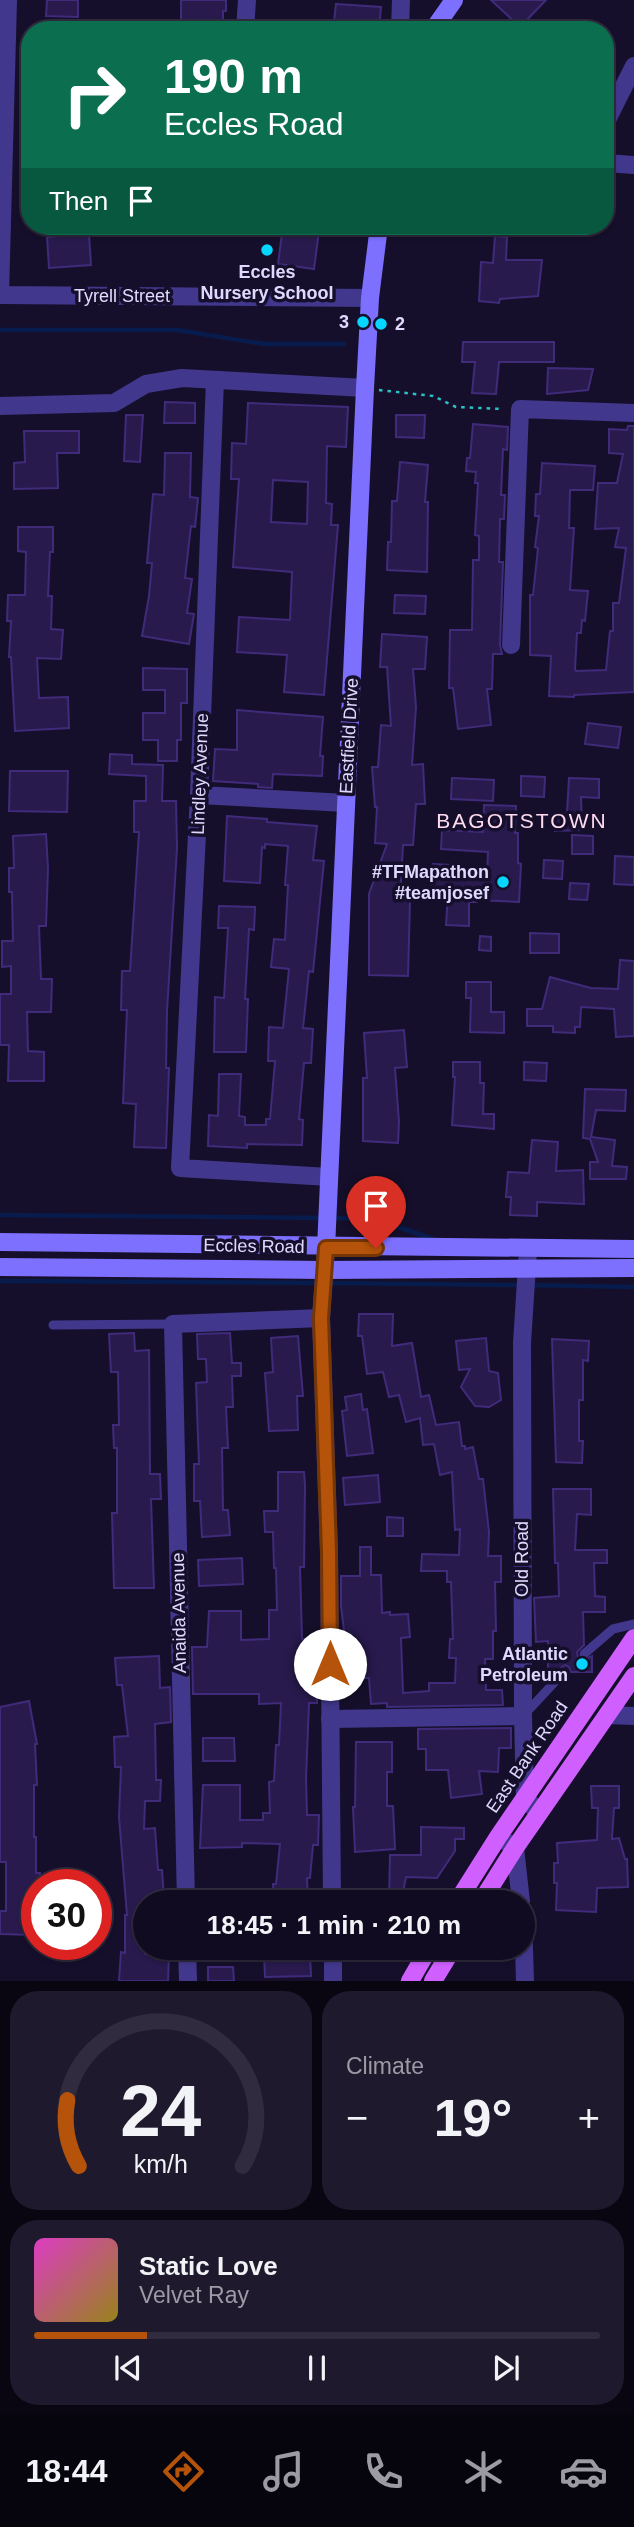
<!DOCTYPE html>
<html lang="en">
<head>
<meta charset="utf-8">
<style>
  :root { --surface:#100b20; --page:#1e192d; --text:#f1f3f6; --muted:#9c9ba5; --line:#302b3e; --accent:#b45309 }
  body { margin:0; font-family:Helvetica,sans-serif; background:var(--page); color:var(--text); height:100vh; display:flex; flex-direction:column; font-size:26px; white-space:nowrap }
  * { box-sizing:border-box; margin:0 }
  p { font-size:23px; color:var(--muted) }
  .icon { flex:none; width:38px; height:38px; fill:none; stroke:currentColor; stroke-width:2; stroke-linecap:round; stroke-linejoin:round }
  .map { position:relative; height:1981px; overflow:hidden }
  .details { display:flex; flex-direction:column; gap:10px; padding:10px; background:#090612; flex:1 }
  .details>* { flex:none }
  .hud { position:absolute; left:21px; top:21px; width:593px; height:214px; border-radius:28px; box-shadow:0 2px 5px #0004,0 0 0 2px var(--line); background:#0b6e4f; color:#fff; overflow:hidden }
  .speed { position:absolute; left:21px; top:1869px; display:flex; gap:14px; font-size:35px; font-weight:700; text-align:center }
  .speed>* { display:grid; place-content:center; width:91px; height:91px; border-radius:50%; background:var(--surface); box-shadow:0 2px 5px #0004,0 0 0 2px var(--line); line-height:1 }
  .speed .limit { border:10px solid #d22; background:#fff; color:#111 }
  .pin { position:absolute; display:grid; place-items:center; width:60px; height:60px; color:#fff; margin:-72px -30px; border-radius:50% 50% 50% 0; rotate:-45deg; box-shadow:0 0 7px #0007 }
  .pin .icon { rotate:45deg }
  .me { position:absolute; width:77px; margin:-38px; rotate:0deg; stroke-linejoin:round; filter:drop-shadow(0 0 5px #0008) }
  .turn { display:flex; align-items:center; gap:24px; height:147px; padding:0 28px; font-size:32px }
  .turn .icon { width:91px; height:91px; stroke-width:2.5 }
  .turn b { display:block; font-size:49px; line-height:60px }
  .then { display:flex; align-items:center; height:66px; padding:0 28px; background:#0003; gap:14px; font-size:26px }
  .big { font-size:52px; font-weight:600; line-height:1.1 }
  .details .widget { flex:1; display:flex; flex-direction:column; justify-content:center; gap:10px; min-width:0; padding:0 24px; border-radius:28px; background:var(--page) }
  .details .dial { align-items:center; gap:0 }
  .dial svg { height:182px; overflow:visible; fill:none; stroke:var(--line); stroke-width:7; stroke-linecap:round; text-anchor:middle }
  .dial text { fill:var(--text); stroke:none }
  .song { display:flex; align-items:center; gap:21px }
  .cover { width:84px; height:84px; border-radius:10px; background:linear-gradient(135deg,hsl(310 70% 55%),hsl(50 70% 35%)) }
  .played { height:7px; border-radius:4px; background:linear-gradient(90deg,var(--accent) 20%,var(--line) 20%) }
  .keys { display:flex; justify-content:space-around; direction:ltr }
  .heat { display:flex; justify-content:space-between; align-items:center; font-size:38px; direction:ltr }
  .details .tiles { flex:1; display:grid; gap:10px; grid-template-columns:1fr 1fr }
  .widget:last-child { grid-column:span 2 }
  .trip { position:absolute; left:133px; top:1890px; width:402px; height:70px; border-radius:35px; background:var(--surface); box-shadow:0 2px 5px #0004,0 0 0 2px var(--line); font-weight:600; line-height:70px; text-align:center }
  .menu { display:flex; height:112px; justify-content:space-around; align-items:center; background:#06040d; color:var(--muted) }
  .menu .icon { width:49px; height:49px }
  .menu .selected { color:var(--accent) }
  .menu b { font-size:32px; color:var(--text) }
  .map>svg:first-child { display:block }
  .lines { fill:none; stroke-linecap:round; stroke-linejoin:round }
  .stream { stroke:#071c4c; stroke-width:4.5 }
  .building { fill:#281a4d; stroke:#402b7b; stroke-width:2; fill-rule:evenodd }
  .path { stroke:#29c2c4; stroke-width:2.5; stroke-dasharray:3.5 5; stroke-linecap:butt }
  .lane { stroke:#41388d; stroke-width:9 }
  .street { stroke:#41388d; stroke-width:18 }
  .secondary { stroke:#7e70ff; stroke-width:18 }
  .primary { stroke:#cf60ff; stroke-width:18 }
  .route-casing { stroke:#753606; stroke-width:18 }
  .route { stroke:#b45309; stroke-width:12 }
  .poi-dot { fill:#05d5ff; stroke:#160f2b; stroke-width:2.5 }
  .labels { text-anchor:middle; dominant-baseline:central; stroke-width:7; stroke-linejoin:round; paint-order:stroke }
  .poi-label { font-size:18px; font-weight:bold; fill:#e0d9ff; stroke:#160f2b; text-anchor:end }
  .street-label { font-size:18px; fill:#e0d9ff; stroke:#160f2b }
  .quarter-label { font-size:21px; letter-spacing:2px; fill:#ffdbf0; stroke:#160f2b }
</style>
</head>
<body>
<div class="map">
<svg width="634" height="1981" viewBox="0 0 634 1981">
  <rect width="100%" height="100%" fill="#160f2b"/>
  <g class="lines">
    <g class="stream">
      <polyline points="0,330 177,330 264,344 344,344"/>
      <polyline points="0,1215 325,1218"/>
      <polyline points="333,1218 375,1219 433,1239"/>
      <polyline points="0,1281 318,1283"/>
      <polyline points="326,1283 521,1285"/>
      <polyline points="529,1285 634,1287"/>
    </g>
  </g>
  <g class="building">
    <polygon points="47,0 78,0 78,17 46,16"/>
    <polygon points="181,0 226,0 226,11 223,11 223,30 181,30"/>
    <polygon points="491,0 546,0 520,27"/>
    <polygon points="336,4 381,7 379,30 333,30"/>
    <polygon points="283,226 319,231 314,269 278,264"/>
    <polygon points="89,234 91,265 49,268 47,237"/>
    <polygon points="495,236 507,237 506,260 542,260 538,296 500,299 499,303 479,301 481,262 493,263"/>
    <polygon points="463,342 554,342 554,362 499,362 496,394 472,393 475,362 462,362"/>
    <polygon points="548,368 593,369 588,390 547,394"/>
    <polygon points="165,402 195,403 195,423 164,423"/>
    <path d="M248,403L348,407L346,447L327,446L326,503L332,504L331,525H338L324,695L284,692L287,655L237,652L239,617L290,620L292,572L233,567L239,479H231L232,443L246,444ZM273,480L308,482L307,524L271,522Z"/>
    <polygon points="126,415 143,415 140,462 124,461"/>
    <polygon points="396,415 425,415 424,438 396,437"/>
    <polygon points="473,424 508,427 507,450 503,449 501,495 505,495 504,519 500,519 499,562 503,562 500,645 502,654 493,654 492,689 487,689 491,725 458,729 453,688 449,688 450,630 472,630 473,560 479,560 479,536 475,535 478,483 475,483 476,472 466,471 467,458 470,458"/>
    <polygon points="628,426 634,426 634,692 574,695 574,697 549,696 551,656 530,655 530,595 533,595 538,548 535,547 539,516 535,516 536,494 540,494 542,463 595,466 593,490 570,490 569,528 574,528 570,590 588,591 585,621 582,620 581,633 577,633 575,669 576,671 606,670 610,631 613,631 613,603 619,603 626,548 615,547 619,528 595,529 598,483 617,483 623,454 609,453 609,429 627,430"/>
    <polygon points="24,431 79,431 79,453 57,453 58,488 14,489 14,463 25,462"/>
    <polygon points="165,453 191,453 190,497 198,498 195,527 191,526 185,578 192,579 187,613 194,614 189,644 142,636 149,596 152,563 147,563 153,494 164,495"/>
    <polygon points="400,462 428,465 425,502 428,502 427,572 387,570 388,542 391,542 392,501 397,501"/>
    <polygon points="18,527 53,527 53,552 50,552 48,596 52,596 51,629 63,630 61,659 37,658 39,698 68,697 69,728 15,731 11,657 9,657 11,621 7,621 8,595 25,595 26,552 18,551"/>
    <polygon points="395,595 426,596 425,614 394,613"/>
    <polygon points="382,634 427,637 425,669 413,669 416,707 412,765 423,764 425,804 416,804 413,845 403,845 400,900 410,900 408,976 369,975 369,894 387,844 375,843 377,807 375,807 372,767 378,767 381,725 391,726 387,667 380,667"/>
    <polygon points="143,668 187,669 187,703 181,703 181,740 177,740 177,761 158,761 158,740 143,740 143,713 165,713 165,690 143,690"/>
    <polygon points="237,710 323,717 320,756 323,756 322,776 273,774 272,788 258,787 258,784 213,781 215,749 237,750"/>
    <polygon points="588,723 621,727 618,748 585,744"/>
    <polygon points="110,754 132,755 132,764 163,765 162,801 176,801 177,848 167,1011 166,1068 169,1068 166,1148 134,1147 136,1104 123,1103 127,1010 121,1010 122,971 130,971 139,832 134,832 134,801 146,801 146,776 109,774"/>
    <polygon points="10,771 68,771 67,812 9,811"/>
    <polygon points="521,776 545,777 544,797 521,796"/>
    <polygon points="452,778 494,780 493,801 451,799"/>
    <polygon points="569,778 599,779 599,798 581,797 582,830 555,831 554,814 567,813"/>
    <polygon points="484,805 516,806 515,833 518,833 518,863 521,864 519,902 477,900 477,902 469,902 469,926 446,925 448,894 430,893 433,864 451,865 450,877 487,878 488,852 441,849 442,830 483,832"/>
    <polygon points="227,816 267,819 267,822 317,826 313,860 324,861 313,972 309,971 303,1028 313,1029 311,1063 304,1063 299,1119 303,1120 302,1145 247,1144 247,1148 208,1146 209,1115 218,1116 219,1074 241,1074 239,1116 245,1117 245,1125 266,1125 266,1119 270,1119 275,1061 268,1061 269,1027 283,1028 289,969 271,967 274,939 285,940 288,885 285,885 288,846 265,844 265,848 262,847 260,883 224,881"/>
    <polygon points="46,834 48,868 46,926 39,926 41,979 52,979 51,1012 27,1012 28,1051 44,1052 44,1081 8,1081 9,1045 0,1045 0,994 11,994 11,966 2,967 2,941 13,941 12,892 9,892 9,868 14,868 13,836"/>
    <polygon points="572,835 593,836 593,854 572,854"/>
    <polygon points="615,856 634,857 634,885 614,884"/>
    <polygon points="544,860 563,861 562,879 543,878"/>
    <polygon points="570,883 589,884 587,900 569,899"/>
    <polygon points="219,906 255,907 254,930 249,929 245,999 248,999 246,1052 214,1052 215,997 224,998 228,928 218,928"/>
    <polygon points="530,933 559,934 559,953 530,953"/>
    <polygon points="480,936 491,937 491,951 479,950"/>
    <polygon points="620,960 634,961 634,1036 616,1037 614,1009 581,1007 580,1027 575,1027 575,1033 553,1032 553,1026 527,1026 527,1009 542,1009 550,977 591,988 618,989"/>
    <polygon points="466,982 491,982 491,1012 504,1012 504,1033 470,1032 471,998 466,998"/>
    <polygon points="404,1030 407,1067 395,1068 399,1122 398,1143 363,1141 363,1078 367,1078 364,1033"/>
    <polygon points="453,1062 480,1062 480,1083 484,1083 483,1114 494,1114 494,1129 452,1125 455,1077 453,1077"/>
    <polygon points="524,1062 547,1063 546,1081 524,1080"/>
    <polygon points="585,1089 626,1090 625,1111 596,1110 591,1137 615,1140 612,1166 627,1167 626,1179 590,1179 590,1162 598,1162 590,1139 583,1138"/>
    <polygon points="532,1140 558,1142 556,1171 583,1170 584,1204 537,1202 537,1216 510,1215 511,1197 506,1197 508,1172 529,1173"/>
    <polygon points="359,1314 393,1314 392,1346 412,1343 421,1397 429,1395 436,1425 459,1422 462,1446 465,1446 465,1449 473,1447 479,1479 483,1479 489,1532 488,1556 501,1556 501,1582 495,1582 496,1631 493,1631 493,1659 485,1659 486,1690 502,1690 503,1705 387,1707 387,1703 371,1704 369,1678 355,1678 354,1638 345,1639 341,1606 341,1576 360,1576 360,1547 371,1547 371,1575 381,1575 382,1613 390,1612 390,1615 408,1614 410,1637 401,1638 403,1693 429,1691 429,1683 455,1683 456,1658 449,1658 450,1639 453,1639 451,1582 447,1582 447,1571 421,1571 422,1554 459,1555 460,1529 455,1530 452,1472 440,1475 434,1444 423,1445 420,1418 406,1422 399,1395 389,1397 383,1372 367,1374 362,1336 358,1336"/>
    <polygon points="134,1333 135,1351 149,1350 150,1474 160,1474 161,1499 151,1499 154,1588 114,1588 112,1513 117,1513 117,1448 114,1448 113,1425 119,1425 118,1372 111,1372 109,1334"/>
    <polygon points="230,1333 232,1363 241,1363 241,1376 232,1376 233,1407 226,1407 228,1448 222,1448 223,1510 228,1510 230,1535 202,1537 200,1501 194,1501 194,1464 199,1464 196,1383 207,1382 206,1359 198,1359 197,1334"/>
    <polygon points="298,1336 303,1396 297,1396 298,1430 269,1431 265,1373 273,1372 271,1338"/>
    <polygon points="486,1338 489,1371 498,1373 501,1400 489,1407 475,1406 461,1387 470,1369 459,1370 456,1341"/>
    <polygon points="552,1339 589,1341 588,1361 583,1360 583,1400 579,1400 579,1441 583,1441 582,1463 556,1462"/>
    <polygon points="361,1394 363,1410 367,1409 373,1453 347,1456 342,1411 347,1410 345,1397"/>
    <polygon points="278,1472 304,1472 305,1485 304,1567 300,1567 302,1639 315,1638 317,1703 309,1703 306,1778 307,1815 319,1815 318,1845 313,1845 310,1878 307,1878 308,1902 274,1902 273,1884 276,1884 280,1844 242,1843 242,1847 200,1848 203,1785 240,1785 240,1820 263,1820 263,1813 270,1813 269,1782 274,1781 276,1745 279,1745 281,1703 259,1704 259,1694 193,1694 192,1647 207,1647 209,1611 241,1611 241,1640 269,1639 269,1610 277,1610 276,1568 274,1568 273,1532 265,1532 264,1511 278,1511"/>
    <polygon points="378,1475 380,1502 345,1505 343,1478"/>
    <polygon points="553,1489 591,1489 591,1515 577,1514 575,1550 607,1550 607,1563 594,1563 595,1596 605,1597 605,1612 583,1612 584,1645 577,1652 578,1658 582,1661 592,1656 592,1672 571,1672 569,1667 565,1665 554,1673 548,1673 548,1641 536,1642 534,1598 559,1596 558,1563 555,1563"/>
    <polygon points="387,1517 403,1518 403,1536 387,1536"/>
    <polygon points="242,1558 243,1584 199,1586 198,1560"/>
    <polygon points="159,1656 160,1688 170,1687 171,1722 155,1724 156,1780 161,1780 160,1801 145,1801 144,1829 155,1828 158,1870 162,1870 164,1898 145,1899 145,1954 169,1955 168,1981 119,1981 121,1952 125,1953 125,1915 127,1915 119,1817 121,1767 115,1767 114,1737 128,1736 122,1685 117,1685 115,1658"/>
    <polygon points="29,1701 37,1744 35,1744 37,1785 34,1785 34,1837 36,1837 36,1873 40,1873 40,1885 37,1885 37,1901 33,1901 33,1935 0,1934 0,1911 6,1911 6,1862 0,1862 0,1707"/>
    <polygon points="511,1728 511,1748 499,1748 498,1772 479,1771 482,1794 451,1798 448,1770 426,1770 426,1749 418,1749 418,1729"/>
    <polygon points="203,1738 234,1738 235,1761 203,1761"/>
    <polygon points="356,1742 392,1742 392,1772 387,1772 387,1806 393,1806 395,1849 355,1852 353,1807 355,1807"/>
    <polygon points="591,1786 619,1786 619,1808 614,1808 612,1839 619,1838 625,1859 627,1859 628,1887 597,1888 596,1912 556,1910 557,1883 554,1883 554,1863 558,1863 557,1843 597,1840 598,1808 592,1808"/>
    <polygon points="421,1827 464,1828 464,1839 455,1839 455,1851 437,1878 406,1877 401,1902 389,1902 390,1855 421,1855"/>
    <polygon points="310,1953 311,1976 265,1977 264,1954"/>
    <polygon points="208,1967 233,1967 234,1981 208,1981"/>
  </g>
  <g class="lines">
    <polyline class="path" points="379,390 433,396 456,407 503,409"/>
    <g class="lane">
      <polyline points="53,1325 173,1324"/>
      <polyline points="584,1654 613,1629 634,1624"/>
      <polyline points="524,1715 564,1672"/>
    </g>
    <g class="street">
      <polyline points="8,0 0,295 370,298"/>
      <polyline points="245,30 247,0"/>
      <polyline points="400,30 401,0"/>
      <polyline points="606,122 634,66"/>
      <polyline points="606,163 634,165"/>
      <polyline points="215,380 199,795 180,1168 329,1177"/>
      <polyline points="0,406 114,403 146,384 182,378 365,388"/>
      <polyline points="511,645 520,409 634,413"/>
      <polyline points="199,795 346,803"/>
      <polyline points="326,1248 321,1318 329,1552 332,1902"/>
      <polyline points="528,1250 522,1343 523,1716 525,1798 539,1813"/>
      <polyline points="607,1715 634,1716"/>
      <polyline points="330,1719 523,1716"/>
      <polyline points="508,1843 515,1848 521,1902"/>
      <polyline points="186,1902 173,1324 321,1318"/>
      <polyline points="523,1917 525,1981"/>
      <polyline points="187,1948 188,1981"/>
      <polyline points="333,1948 333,1981"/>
    </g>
    <g class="secondary">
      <polyline points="433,30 454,0"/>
      <polyline points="0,1242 634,1249"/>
      <polyline points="326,1248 365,388 370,298 379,226"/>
      <polyline points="0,1267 324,1270 634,1268"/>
    </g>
    <g class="primary">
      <polyline points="457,1902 498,1837 634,1638"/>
      <polyline points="481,1902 515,1848 634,1676"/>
      <polyline points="410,1981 429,1948"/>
      <polyline points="433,1981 453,1948"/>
    </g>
  </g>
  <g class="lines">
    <g class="route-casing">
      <polyline id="route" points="330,1664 329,1552 321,1318 326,1248 376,1248"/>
    </g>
    <use href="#route" class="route"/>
  </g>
  <g class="poi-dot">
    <circle cx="267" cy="250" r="7"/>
    <circle cx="363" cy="322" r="7"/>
    <circle cx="381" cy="324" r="7"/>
    <circle cx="503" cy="882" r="7"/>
    <circle cx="582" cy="1664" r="7"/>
  </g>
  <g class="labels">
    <g class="poi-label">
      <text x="267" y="272" text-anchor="middle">Eccles<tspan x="267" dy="21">Nursery School</tspan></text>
      <text x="349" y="322">3</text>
      <text x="395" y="324" text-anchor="start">2</text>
      <text x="489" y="872">#TFMapathon<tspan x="489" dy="21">#teamjosef</tspan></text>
      <text x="568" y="1654">Atlantic<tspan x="568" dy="21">Petroleum</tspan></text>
    </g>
    <g class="street-label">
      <text x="122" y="296">Tyrell Street</text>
      <text transform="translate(349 736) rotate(-87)">Eastfield Drive</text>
      <text transform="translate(200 774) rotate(-88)">Lindley Avenue</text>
      <text transform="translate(254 1246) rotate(1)">Eccles Road</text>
      <text transform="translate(522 1559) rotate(-90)">Old Road</text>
      <text transform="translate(179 1613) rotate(-91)">Anaida Avenue</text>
      <text transform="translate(527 1757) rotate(-56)">East Bank Road</text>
    </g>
    <g class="quarter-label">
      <text x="522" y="820">BAGOTSTOWN</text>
    </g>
  </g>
</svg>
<div class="speed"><div class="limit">30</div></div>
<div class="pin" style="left:376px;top:1248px;background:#d93025"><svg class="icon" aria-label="arrive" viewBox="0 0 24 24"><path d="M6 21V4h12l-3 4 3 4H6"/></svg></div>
<svg class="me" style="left:330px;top:1664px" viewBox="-20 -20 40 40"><circle r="19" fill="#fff"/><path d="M0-13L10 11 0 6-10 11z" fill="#b45309"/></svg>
<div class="trip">18:45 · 1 min · 210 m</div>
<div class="hud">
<div class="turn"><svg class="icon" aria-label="right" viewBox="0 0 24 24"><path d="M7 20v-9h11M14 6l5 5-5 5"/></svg><div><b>190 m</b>Eccles Road</div></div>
<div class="then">Then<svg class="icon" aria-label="arrive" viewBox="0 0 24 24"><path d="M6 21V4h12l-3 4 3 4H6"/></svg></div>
</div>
</div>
<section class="details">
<div class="tiles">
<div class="widget dial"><svg viewBox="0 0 100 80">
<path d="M14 69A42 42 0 1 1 86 69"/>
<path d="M14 69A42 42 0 0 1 9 40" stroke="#b45309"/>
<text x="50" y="56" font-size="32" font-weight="700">24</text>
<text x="50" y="72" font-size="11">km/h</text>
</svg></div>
<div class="widget"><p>Climate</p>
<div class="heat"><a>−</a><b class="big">19°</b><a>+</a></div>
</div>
<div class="widget">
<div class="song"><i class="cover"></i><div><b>Static Love</b><p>Velvet Ray</p></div></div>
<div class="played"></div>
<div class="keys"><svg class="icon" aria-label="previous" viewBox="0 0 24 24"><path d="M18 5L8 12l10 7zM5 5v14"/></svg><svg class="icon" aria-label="pause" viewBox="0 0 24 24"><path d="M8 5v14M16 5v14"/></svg><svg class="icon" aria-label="next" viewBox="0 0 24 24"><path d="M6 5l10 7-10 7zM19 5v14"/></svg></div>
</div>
</div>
</section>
<nav class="menu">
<b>18:44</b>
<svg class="icon selected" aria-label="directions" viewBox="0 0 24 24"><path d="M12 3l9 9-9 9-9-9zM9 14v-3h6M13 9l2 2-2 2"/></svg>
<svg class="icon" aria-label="music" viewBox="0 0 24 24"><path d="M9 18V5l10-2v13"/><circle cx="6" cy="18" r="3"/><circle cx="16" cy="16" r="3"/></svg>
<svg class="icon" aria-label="phone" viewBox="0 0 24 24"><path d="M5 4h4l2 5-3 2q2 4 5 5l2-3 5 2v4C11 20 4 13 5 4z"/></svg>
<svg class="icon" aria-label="climate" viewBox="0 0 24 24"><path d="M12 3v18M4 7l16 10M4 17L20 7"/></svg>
<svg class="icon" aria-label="car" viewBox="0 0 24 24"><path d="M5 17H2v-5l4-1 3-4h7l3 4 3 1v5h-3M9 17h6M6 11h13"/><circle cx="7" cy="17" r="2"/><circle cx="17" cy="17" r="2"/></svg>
</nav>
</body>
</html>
